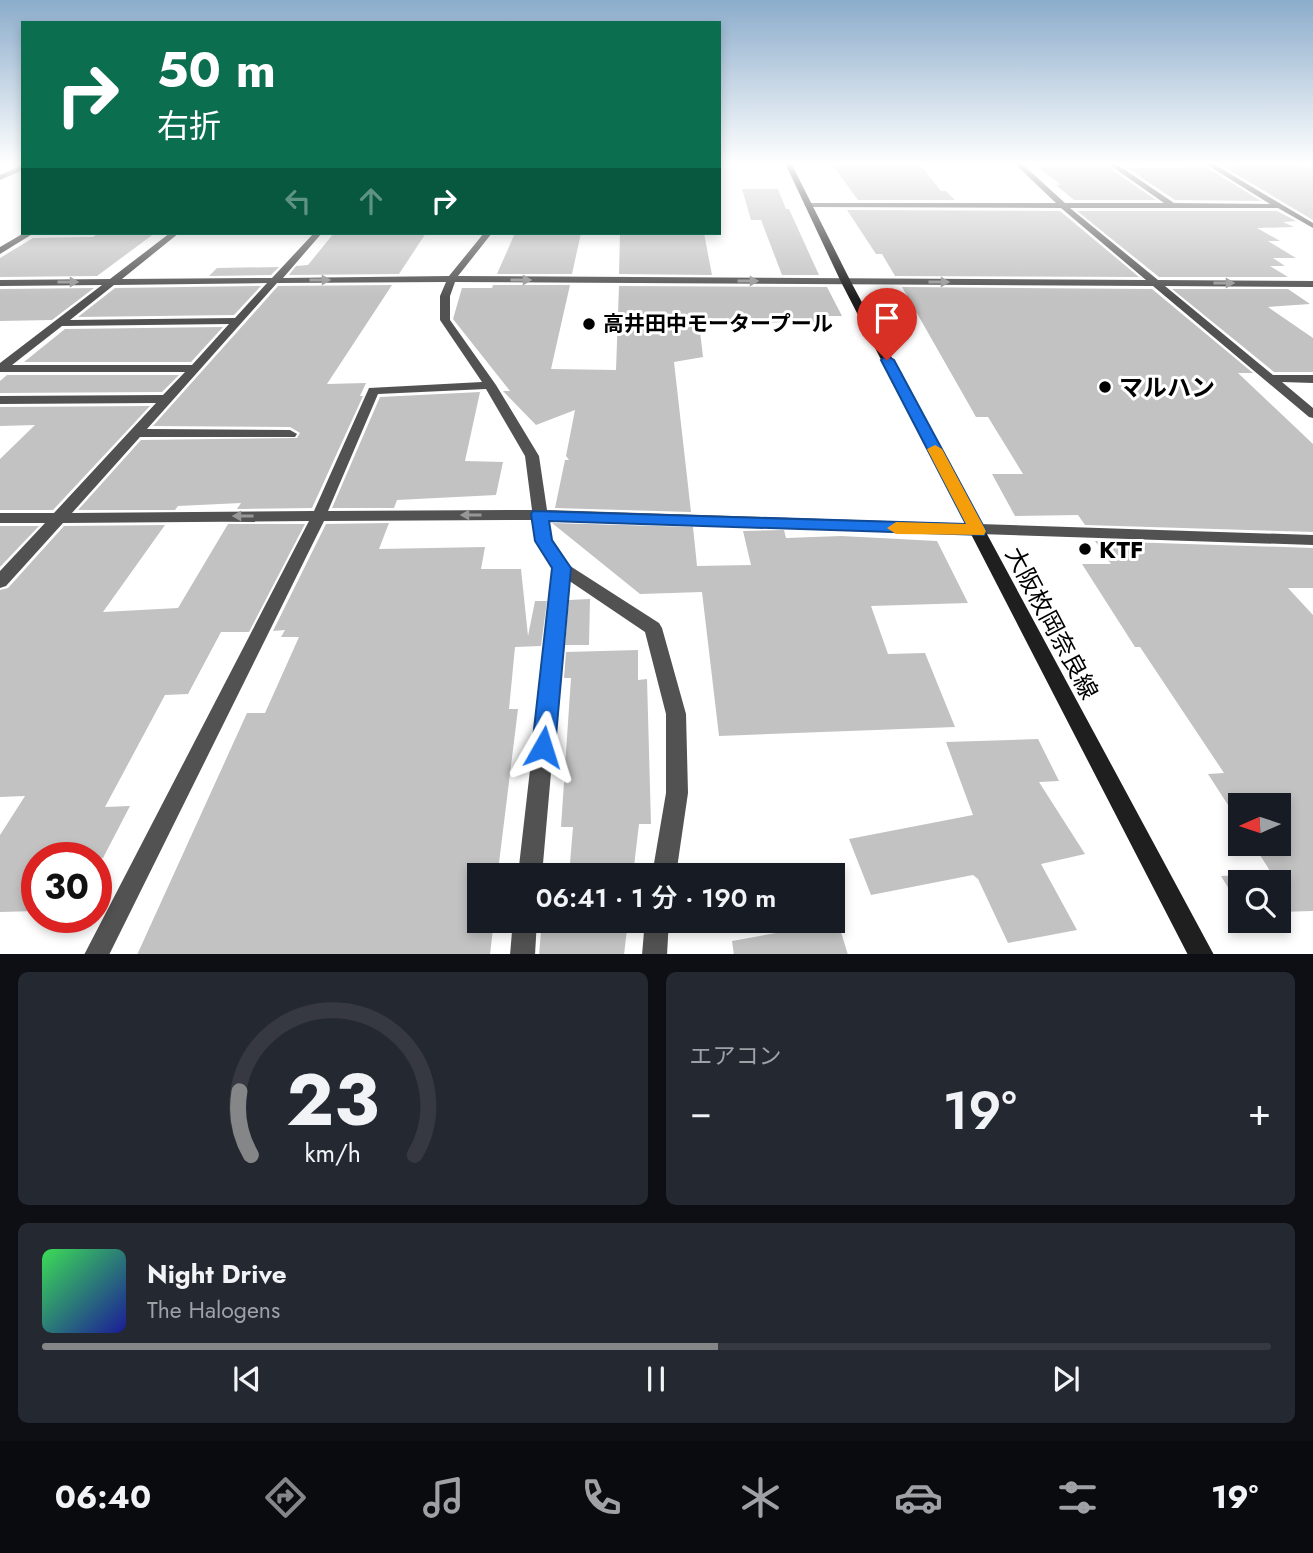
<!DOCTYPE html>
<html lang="ja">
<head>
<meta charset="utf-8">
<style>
  :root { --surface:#171b24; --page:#242831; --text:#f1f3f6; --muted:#9ea1a6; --line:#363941; --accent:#858687 }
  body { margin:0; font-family:Jost,"Noto Sans JP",sans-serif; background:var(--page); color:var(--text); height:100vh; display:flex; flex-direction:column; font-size:26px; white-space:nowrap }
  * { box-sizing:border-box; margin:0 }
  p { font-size:23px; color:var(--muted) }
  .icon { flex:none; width:38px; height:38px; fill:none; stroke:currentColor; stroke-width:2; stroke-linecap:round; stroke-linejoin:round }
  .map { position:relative; height:954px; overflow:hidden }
  .side { display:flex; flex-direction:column; gap:18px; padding:18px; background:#0d0f14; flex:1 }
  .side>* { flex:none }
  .hud { position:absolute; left:21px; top:21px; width:700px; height:214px; border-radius:0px; box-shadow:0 4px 10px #0003; background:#0b6e4f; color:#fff; overflow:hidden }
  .needle { width:46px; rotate:267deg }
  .controls { position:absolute; left:1228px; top:793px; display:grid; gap:14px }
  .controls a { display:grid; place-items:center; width:63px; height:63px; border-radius:0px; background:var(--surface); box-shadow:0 4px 10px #0003; font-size:35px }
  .speed { position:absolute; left:21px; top:842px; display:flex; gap:14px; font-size:35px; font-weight:700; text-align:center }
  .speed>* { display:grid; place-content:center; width:91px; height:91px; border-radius:50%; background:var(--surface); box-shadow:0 4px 10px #0003; line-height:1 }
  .speed .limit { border:10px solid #d22; background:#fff; color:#111 }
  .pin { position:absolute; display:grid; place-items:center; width:60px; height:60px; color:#fff; margin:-72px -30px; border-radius:50% 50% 50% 0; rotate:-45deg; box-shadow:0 0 7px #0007 }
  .pin .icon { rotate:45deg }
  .me { position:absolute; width:77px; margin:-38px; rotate:6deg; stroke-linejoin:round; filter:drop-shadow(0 0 5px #0008) }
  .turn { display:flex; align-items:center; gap:24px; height:147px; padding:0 21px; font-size:32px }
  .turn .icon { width:91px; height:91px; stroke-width:2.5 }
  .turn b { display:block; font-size:49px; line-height:60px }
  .lanes { display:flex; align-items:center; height:66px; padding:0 21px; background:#0003; justify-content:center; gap:35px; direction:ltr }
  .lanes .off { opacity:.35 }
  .big { font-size:52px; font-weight:600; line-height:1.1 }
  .side .tile { flex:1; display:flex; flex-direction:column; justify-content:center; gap:10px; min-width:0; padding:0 24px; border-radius:10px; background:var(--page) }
  .side .dial { align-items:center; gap:0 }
  .dial svg { height:182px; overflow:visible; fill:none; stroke:var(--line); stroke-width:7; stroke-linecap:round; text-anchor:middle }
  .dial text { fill:var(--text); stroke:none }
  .song { display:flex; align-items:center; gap:21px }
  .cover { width:84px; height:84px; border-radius:10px; background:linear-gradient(135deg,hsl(130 70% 55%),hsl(240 70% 35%)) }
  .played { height:7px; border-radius:4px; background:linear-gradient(90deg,var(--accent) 55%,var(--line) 55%) }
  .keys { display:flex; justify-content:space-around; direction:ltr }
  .heat { display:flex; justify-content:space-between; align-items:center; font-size:38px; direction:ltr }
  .side .tiles { flex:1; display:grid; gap:18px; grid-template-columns:1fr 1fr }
  .tile:last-child { grid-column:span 2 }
  .trip { position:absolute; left:467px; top:863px; width:378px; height:70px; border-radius:0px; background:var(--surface); box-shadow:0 4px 10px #0003; font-weight:600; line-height:70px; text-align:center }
  .dock { display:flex; height:112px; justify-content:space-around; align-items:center; background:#090b0e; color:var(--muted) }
  .dock .icon { width:49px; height:49px }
  .dock .current { color:var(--accent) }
  .dock b { font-size:32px; color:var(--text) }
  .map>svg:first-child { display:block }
  .building { fill:#c2c2c2 }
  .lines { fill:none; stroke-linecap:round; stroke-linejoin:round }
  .minor { fill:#525252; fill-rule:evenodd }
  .secondary { fill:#1f1f1f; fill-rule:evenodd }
  .oneway { fill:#979797 }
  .route { fill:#1a73e8; stroke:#114b97; stroke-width:2 }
  .slow { fill:#f59e0b }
  .poi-dot { fill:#000; stroke:#fff; stroke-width:2.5 }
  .labels { text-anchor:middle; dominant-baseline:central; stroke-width:6; stroke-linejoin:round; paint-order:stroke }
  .far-poi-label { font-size:21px; font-weight:bold; fill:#000; stroke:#fff; text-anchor:start }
  .poi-label { font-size:24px; font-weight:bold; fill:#000; stroke:#fff; text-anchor:start }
  .street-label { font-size:24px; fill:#000; stroke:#fff }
</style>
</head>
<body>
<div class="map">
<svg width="1313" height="955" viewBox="0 0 1313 955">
  <rect width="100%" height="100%" fill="#fff"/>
  <g class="building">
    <polygon points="831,163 919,163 941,191 946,191 955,200 858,200"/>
    <polygon points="1227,163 1300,163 1313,169 1313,220 1224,167 1234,167"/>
    <polygon points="1038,167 1108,167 1156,200 1074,200 1056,185 1061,185"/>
    <polygon points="1206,167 1261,201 1175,200 1127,168"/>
    <polygon points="742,189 778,189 786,209 789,209 819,275 782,275 761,220 751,220"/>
    <polygon points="847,210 1060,211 1139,277 895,276 882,254 876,254"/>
    <polygon points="1077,211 1277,211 1296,221 1283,222 1294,227 1257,228 1280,241 1268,241 1296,258 1273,258 1285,266 1270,266 1288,277 1159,277"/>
    <polygon points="99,233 155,233 97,276 0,277 0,258 33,238 93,237"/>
    <polygon points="334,233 426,233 399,274 289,275 296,266 308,265"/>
    <polygon points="515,233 581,233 572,274 497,274"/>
    <polygon points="620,233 704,233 712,275 619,274"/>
    <polygon points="279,267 271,275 209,276 217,268"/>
    <polygon points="392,285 327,384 366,383 360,396 363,396 312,508 237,509 241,503 178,506 175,510 78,510 141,440 297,438 300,433 290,427 153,426 278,286"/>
    <polygon points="493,285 570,285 551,369 616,370 619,286 827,287 842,316 820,316 823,322 699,323 703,357 674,362 691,512 555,508 565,460 569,460 566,456 575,410 536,425 503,391 510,391 453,319 462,288 492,288"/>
    <polygon points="261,286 234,315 78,317 115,288"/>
    <polygon points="902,287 1152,289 1253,373 1238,373 1313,444 1313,532 1085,525 1078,515 1015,516 992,474 1023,474 988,417 976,417"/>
    <polygon points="94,288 52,320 0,321 0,289"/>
    <polygon points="1172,289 1288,289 1310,304 1268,307 1313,338 1313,372 1274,372"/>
    <polygon points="223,327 191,362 24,362 65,329"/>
    <polygon points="7,375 179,375 162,392 0,393 0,381"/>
    <polygon points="480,392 465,461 503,462 496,495 397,500 394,508 332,508 380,397"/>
    <polygon points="150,406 53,510 0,510 0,459 35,425 0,426 0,407"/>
    <polygon points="389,523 379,549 485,547 481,569 521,569 528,636 535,601 547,601 541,646 515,647 509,709 518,709 498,871 480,872 480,920 494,920 490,955 137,955 247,713 265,713 299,637 281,637 285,630 273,631 326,524"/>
    <polygon points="552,523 693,527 697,566 751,565 743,531 784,530 786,538 841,536 937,541 968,603 871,606 888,654 925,653 955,727 719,736 702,592 640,594"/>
    <polygon points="228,524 305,524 249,632 221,632 188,694 165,695 105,807 130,806 103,858 37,858 37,911 0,912 0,835 25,796 0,797 0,590 8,588 64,526 165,525 103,612 178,608"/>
    <polygon points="0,526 39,526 0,567"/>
    <polygon points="1095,541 1313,548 1313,588 1288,588 1313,615 1313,911 1279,912 1279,882 1241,882 1241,909 1221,876 1272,874 1253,844 1279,844 1279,805 1241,805 1241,825 1208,774 1224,773 1140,647 1135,647 1082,564 1111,564"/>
    <polygon points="590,599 589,645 565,645 569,600"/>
    <polygon points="638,650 638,680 647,679 651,824 639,824 633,875 569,875 573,827 561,827 571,678 564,678 566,652"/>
    <polygon points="1038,739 1059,781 1039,782 1085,854 1041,864 1077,930 1008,943 978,879 973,875 871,895 849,839 973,815 946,742"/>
    <polygon points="542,920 628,920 624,955 539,955"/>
    <polygon points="838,922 848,955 734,955 732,941"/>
  </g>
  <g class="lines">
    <g class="minor">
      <path d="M1014,163H1021L1065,203H1164L1107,163H1115L1174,203L1270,204L1204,163H1212L1313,223V228L1278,208H1070L1158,280L1313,281V287L1165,286L1273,375H1313V383L1282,382L1313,408V418L1309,417L1153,286L455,282L450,296V320L496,385L539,456L547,510L1313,535V545L549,520L552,541L567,564L659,623L662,628L686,714L688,793L676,875H652L666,793V714L645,632L568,580L542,875H518L553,568L536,541L534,520L324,521L109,955H84L309,521L63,523L6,586L0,588V571L45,523H0V513H54L156,403L0,404V396L163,395L185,372H0V363L102,285L0,286V280L110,279L170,233H179L122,279L272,278L314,233H322L283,278L449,276L484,233H492L458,276L1146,280L1061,208L808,207L804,205L808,203H1056ZM446,282L440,296V320L482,382L369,388L314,511L72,513L140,437H295L297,434L290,430L147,429L277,283ZM267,283L235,318L70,320L114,285ZM229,324L192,365H12L62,326ZM486,389L525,456L532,510L328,511L378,394Z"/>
      <polygon points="23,165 23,170 0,180 0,175"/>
      <polygon points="24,233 34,233 0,254 0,247"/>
      <polygon points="513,920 537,920 535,955 510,955"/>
      <polygon points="645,920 669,920 667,955 642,955"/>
    </g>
    <polygon class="secondary" points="785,163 791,163 851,282 1214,955 1188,955 841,282"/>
  </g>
  <defs><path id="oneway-solid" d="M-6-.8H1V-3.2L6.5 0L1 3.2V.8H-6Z" transform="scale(1.75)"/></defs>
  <g class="oneway">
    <use href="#oneway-solid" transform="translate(320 280)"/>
    <use href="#oneway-solid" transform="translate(521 280)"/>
    <use href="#oneway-solid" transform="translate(748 281)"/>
    <use href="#oneway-solid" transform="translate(68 282)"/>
    <use href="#oneway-solid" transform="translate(939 282)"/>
    <use href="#oneway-solid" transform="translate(1224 283)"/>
    <use href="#oneway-solid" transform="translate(471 515) rotate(180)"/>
    <use href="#oneway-solid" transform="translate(243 516) rotate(180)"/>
  </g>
  <linearGradient id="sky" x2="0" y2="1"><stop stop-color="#8baccb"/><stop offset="0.55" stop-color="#fff"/><stop offset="1" stop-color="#fff" stop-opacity="0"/></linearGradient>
  <rect width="1313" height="297" fill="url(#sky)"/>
  <polygon class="route" points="887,356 894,360 986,531 984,535 549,521 552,540 571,568 555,747 551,754 543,758 535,754 532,747 552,568 535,541 531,514 533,511 966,524 881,360"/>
  <polygon class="slow" points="935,445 942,449 986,531 984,535 896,534 887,528 896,522 966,524 927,449"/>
  <g class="poi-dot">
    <circle cx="589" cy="324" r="7"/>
    <circle cx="1105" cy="387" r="7"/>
    <circle cx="1085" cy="549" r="7"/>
  </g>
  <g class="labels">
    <g class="far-poi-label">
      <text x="603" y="324">高井田中モータープール</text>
    </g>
    <g class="poi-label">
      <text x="1119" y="387">マルハン</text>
      <text x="1099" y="549">KTF</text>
    </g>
    <g class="street-label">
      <text transform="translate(1052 623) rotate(62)">大阪枚岡奈良線</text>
    </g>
  </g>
</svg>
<div class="controls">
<a><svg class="needle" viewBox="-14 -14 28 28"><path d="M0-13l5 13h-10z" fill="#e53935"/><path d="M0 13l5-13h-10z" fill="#9ea1a6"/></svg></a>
<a><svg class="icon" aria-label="search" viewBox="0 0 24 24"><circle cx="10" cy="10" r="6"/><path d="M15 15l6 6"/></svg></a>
</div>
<div class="speed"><div class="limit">30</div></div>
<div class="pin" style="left:887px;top:360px;background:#d93025"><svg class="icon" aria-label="arrive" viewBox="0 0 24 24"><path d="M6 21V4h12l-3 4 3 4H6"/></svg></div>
<svg class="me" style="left:543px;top:747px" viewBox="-20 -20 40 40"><path d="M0-17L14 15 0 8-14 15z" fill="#1a73e8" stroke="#fff" stroke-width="4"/></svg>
<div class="trip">06:41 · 1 分 · 190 m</div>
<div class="hud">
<div class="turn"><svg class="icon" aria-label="right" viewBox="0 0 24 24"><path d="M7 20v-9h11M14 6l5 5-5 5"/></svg><div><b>50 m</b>右折</div></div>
<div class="lanes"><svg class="icon off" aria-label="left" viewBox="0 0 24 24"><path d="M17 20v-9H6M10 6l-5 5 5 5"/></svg><svg class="icon off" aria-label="ahead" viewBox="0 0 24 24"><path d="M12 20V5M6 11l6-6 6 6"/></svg><svg class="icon" aria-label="right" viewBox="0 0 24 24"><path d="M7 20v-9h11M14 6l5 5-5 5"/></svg></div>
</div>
</div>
<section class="side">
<div class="tiles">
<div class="tile dial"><svg viewBox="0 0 100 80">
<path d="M14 69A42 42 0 1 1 86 69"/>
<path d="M14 69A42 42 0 0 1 9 41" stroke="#858687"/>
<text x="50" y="56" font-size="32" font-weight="700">23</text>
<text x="50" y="72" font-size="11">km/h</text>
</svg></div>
<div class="tile"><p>エアコン</p>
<div class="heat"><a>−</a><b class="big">19°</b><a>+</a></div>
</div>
<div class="tile">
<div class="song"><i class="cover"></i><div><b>Night Drive</b><p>The Halogens</p></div></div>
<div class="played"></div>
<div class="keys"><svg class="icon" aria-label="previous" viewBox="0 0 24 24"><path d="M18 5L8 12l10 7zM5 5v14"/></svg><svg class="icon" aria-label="pause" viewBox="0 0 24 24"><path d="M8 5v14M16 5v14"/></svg><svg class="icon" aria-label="next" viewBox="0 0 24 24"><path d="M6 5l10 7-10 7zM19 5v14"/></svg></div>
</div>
</div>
</section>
<nav class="dock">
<b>06:40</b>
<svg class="icon current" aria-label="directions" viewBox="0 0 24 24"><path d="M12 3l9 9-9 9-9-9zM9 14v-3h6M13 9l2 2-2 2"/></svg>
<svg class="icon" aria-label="music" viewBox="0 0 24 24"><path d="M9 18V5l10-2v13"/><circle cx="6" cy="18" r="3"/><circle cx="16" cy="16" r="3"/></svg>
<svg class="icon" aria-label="phone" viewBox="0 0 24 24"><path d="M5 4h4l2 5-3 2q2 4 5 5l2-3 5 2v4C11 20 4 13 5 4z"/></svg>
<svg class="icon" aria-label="climate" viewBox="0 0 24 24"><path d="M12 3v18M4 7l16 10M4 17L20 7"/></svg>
<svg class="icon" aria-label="car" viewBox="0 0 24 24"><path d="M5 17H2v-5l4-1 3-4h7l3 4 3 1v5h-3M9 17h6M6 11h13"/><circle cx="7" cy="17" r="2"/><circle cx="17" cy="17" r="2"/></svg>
<svg class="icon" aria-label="filters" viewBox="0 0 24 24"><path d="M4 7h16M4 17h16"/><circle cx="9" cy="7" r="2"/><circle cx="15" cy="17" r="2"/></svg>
<b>19°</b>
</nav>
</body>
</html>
